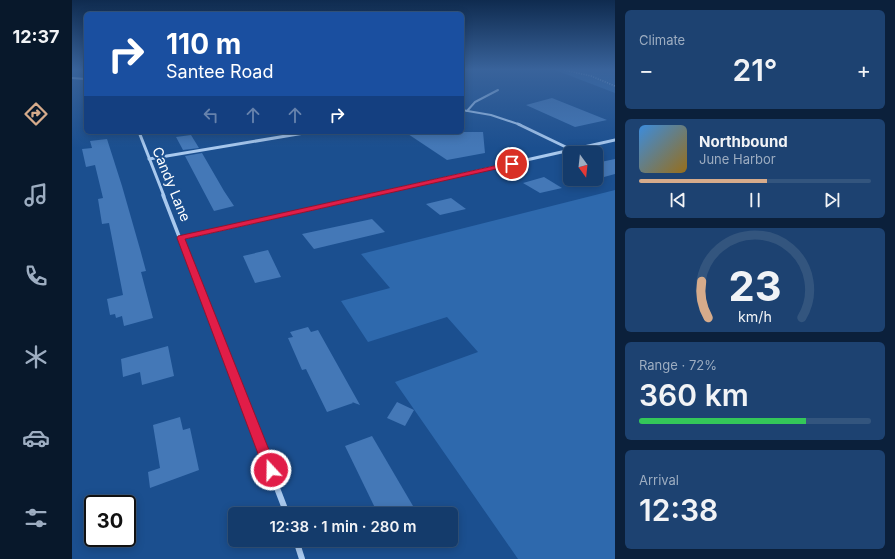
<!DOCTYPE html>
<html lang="en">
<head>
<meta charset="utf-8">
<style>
  :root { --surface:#143b6b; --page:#1d4271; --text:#f1f3f6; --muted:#9dadc1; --line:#33557e; --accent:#d6ab8b }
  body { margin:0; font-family:Inter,sans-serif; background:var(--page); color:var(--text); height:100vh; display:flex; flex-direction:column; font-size:15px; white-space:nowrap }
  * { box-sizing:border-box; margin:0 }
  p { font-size:13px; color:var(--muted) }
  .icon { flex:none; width:22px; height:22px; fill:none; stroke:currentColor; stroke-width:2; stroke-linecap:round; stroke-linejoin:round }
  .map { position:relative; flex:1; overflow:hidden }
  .drawer { display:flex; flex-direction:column; gap:10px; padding:10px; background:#0b203b; width:280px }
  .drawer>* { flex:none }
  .top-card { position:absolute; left:12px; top:12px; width:380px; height:122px; border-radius:6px; box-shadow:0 2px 10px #0003,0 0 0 1px var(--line); background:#1a4fa0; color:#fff; overflow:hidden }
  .needle { width:26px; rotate:165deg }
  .buttons { position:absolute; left:491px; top:146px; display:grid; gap:8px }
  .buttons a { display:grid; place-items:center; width:40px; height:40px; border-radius:6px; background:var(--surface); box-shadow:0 2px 10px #0003,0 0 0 1px var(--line); font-size:20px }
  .speed { position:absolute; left:12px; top:495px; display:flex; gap:8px; font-size:20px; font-weight:700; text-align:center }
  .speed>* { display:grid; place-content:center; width:52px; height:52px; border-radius:50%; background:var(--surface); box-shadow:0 2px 10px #0003,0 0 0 1px var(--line); line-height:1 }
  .speed .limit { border:2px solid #111; border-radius:6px; background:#fff; color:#111 }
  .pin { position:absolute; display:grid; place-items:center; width:34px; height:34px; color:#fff; margin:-17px; border:2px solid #fff; border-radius:50%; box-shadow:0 1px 4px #0007 }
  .me { position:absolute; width:44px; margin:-22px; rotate:339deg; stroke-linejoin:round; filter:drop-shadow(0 0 3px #0008) }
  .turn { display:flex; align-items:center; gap:14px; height:84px; padding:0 16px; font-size:18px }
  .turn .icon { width:52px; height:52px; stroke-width:2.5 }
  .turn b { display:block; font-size:28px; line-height:34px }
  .lanes { display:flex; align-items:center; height:38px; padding:0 16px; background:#0003; justify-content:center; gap:20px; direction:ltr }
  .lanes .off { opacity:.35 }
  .big { font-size:30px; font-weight:600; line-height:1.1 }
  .drawer .tile { flex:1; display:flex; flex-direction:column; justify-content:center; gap:6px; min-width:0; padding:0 14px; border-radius:6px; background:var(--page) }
  .drawer .dial { align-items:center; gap:0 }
  .dial svg { height:104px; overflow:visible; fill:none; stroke:var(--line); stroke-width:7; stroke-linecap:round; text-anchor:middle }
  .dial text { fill:var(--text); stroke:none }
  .song { display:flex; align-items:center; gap:12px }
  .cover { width:48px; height:48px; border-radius:6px; background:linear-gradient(135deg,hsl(210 70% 55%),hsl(40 70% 35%)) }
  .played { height:4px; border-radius:2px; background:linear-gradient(90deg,var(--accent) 55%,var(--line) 55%) }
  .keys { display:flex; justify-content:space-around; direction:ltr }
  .heat { display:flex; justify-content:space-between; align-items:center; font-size:22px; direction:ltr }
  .charge { height:6px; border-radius:3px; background:linear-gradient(90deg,#34c759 72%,var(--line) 0) }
  .trip { position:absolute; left:156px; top:507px; width:230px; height:40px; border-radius:6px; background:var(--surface); box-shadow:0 2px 10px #0003,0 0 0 1px var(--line); font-weight:600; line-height:40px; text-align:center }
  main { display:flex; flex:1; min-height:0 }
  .dock { display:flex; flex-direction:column; width:72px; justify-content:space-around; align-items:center; background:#08182b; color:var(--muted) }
  .dock .icon { width:28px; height:28px }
  .dock .active { color:var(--accent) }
  .dock b { font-size:18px; color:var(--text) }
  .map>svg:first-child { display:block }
  .green { fill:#2e69ad }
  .building { fill:#4478b7 }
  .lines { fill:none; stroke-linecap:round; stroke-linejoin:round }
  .path { stroke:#a9c9ee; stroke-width:1.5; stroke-dasharray:1 1.5; stroke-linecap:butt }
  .street-far4 { stroke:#a9c9ee; stroke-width:2 }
  .street-far3 { stroke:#a9c9ee; stroke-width:3 }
  .street-far2 { stroke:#a9c9ee; stroke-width:3.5 }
  .street-far1 { stroke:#a9c9ee; stroke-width:4.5 }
  .street { stroke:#a9c9ee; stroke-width:6 }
  .route { fill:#e11d48; stroke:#92132f }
  .labels { text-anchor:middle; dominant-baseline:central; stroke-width:4; stroke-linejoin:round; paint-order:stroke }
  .street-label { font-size:14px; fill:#fff; stroke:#1b4f8f }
</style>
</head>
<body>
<main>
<nav class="dock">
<b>12:37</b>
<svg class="icon active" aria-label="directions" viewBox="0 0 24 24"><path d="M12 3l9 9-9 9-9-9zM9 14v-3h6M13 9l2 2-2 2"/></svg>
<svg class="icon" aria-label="music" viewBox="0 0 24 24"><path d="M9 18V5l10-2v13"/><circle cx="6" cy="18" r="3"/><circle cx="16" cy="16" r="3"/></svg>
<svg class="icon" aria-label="phone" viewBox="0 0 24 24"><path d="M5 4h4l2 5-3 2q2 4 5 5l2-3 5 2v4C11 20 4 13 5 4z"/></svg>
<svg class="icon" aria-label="climate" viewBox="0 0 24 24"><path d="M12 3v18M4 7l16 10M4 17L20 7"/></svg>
<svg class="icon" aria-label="car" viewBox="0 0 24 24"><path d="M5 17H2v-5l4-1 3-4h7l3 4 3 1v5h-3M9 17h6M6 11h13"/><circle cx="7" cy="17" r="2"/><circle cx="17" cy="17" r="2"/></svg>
<svg class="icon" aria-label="filters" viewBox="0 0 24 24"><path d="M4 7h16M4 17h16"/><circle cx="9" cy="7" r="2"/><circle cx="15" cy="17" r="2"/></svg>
</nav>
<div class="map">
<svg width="543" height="559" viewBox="0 0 543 559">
  <rect width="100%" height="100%" fill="#1b4f8f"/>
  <g class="green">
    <polygon points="483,70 543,70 543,93"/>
    <polygon points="543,190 543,559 446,559 323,382 406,352 375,317 296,342 269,301 318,288 289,254"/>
  </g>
  <g class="building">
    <polygon points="480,98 535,120 503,127 454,105"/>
    <polygon points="333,132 411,132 413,153 375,160"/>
    <polygon points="119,135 127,148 111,150 104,137"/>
    <polygon points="35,139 50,186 68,249 74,271 69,272 81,318 52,326 50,316 44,318 43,314 38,315 35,299 51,295 37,223 30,224 26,199 31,198 23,165 14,167 10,149 20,148 18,141"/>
    <polygon points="130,153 152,191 162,206 142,211 113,156"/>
    <polygon points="543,159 543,174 532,177 524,173 524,163"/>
    <polygon points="472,177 490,188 468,193 451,183"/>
    <polygon points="379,198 394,209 368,215 354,204"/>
    <polygon points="300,219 313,232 242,249 230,234"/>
    <polygon points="196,250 209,277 183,283 171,256"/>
    <polygon points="236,327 239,332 246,330 288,405 280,402 281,403 255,412 234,369 230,370 216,338 221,337 218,332"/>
    <polygon points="96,346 102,376 70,385 68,372 51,377 49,359"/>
    <polygon points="325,402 342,410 333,426 315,418"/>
    <polygon points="108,417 111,430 118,428 127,470 78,488 76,472 88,468 81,425"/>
    <polygon points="300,436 341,506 322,514 306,514 273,446"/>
  </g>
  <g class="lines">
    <polyline class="path" points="492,70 519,76 543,86"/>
    <g class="street-far4">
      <polyline points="0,78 14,79"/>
      <polyline points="390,110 419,115 449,125"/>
      <polyline points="395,111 403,102 426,90"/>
    </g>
    <g class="street-far3">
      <polyline points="446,124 500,150"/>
      <polyline points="67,132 92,196"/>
      <polyline points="77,159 238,132"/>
      <polyline points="295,196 543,140"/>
    </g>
    <g class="street-far2">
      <polyline points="91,195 127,288"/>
      <polyline points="109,238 300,195"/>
    </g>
    <polyline class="street-far1" points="127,287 173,406"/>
    <g class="street">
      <polyline points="173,405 215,514"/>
      <polyline points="224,540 230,559"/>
    </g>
  </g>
  <linearGradient id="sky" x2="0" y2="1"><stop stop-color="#0f2b4f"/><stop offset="0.47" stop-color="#39639b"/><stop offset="1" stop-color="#39639b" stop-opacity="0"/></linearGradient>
  <rect width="543" height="148" fill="url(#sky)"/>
  <polygon class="route" points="440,162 443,164 442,165 113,239 205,470 203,475 199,476 194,475 105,238 106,236"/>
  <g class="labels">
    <g class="street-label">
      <text transform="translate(100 184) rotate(68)">Candy Lane</text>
    </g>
  </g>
</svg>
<div class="buttons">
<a><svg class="needle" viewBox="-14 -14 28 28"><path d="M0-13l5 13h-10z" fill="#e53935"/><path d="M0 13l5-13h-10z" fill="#9dadc1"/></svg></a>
</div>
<div class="speed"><div class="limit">30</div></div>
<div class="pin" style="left:440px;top:164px;background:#d93025"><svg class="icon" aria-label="arrive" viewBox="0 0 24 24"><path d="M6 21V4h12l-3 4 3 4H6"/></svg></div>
<svg class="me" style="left:199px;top:470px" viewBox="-20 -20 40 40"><circle r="17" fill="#e11d48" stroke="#fff" stroke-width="3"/><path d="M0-11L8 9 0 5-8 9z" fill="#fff"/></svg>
<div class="trip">12:38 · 1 min · 280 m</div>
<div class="top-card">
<div class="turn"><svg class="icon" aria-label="right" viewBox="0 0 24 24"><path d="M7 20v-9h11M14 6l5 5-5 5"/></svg><div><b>110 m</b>Santee Road</div></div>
<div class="lanes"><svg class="icon off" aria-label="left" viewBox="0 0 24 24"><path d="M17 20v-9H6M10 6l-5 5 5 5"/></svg><svg class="icon off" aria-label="ahead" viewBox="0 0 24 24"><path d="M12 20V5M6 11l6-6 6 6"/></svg><svg class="icon off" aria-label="ahead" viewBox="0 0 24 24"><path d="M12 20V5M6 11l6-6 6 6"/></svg><svg class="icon" aria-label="right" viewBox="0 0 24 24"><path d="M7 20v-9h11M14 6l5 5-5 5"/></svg></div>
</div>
</div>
<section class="drawer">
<div class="tile"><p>Climate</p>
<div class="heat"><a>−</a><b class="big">21°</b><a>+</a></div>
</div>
<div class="tile">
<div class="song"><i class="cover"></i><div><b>Northbound</b><p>June Harbor</p></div></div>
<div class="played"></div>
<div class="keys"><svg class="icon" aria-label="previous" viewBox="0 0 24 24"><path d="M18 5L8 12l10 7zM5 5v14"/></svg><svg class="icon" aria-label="pause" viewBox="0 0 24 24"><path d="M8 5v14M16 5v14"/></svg><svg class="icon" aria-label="next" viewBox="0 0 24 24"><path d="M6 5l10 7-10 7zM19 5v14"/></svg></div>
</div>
<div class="tile dial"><svg viewBox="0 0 100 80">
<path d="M14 69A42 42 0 1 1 86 69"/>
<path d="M14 69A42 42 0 0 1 9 41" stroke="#d6ab8b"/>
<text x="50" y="56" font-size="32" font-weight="700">23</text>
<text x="50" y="72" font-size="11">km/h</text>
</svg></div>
<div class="tile"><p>Range · 72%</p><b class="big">360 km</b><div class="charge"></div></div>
<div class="tile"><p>Arrival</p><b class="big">12:38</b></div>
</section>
</main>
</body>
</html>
